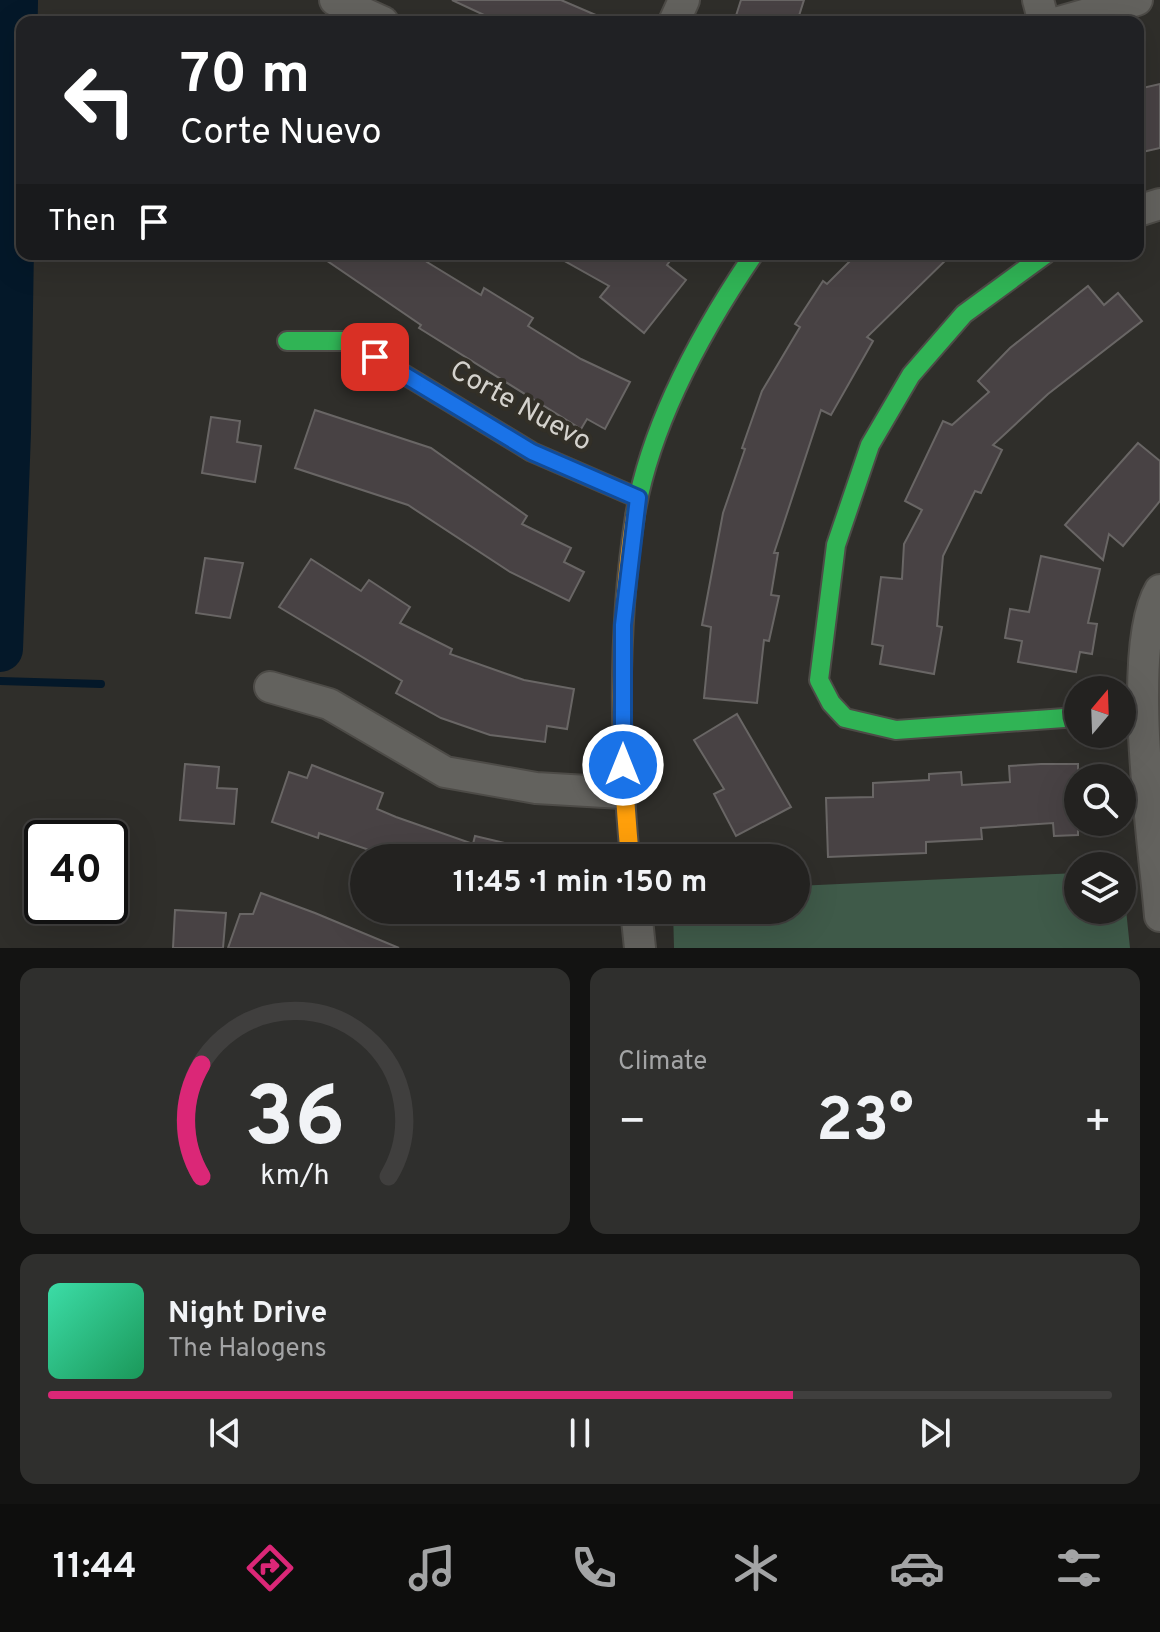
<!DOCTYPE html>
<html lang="en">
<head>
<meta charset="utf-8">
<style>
  :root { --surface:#232220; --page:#2f2f2d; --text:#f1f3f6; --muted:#a3a4a5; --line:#403f3e; --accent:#db2777 }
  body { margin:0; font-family:Overpass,sans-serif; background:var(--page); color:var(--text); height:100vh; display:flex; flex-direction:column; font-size:30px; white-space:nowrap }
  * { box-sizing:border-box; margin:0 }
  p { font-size:26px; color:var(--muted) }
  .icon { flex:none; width:44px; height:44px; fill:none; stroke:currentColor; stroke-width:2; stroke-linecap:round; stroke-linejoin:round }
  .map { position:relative; height:948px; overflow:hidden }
  .sheet { display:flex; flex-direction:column; gap:20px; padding:20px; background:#131312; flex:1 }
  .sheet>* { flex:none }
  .hud { position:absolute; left:16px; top:16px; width:1128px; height:244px; border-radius:16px; box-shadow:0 8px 32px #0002,0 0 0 2px var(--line); background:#202124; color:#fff; overflow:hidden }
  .needle { width:52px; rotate:19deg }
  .controls { position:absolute; left:1064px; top:676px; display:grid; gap:16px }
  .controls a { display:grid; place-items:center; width:72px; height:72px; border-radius:50%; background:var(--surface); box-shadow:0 8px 32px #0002,0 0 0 2px var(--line); font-size:40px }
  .speed { position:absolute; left:24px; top:820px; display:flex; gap:16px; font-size:40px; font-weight:700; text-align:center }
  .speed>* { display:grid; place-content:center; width:104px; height:104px; border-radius:50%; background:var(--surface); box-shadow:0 8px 32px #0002,0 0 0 2px var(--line); line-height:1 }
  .speed .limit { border:4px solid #111; border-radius:12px; background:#fff; color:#111 }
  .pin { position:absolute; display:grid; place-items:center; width:68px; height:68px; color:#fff; margin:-34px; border-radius:16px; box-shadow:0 4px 12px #0006 }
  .me { position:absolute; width:88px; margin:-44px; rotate:0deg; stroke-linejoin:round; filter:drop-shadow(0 0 6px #0008) }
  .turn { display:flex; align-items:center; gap:28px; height:168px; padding:0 32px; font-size:36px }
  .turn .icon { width:104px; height:104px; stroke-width:2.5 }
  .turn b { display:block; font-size:56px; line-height:68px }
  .then { display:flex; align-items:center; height:76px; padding:0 32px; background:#0003; gap:16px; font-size:30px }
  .big { font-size:60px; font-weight:700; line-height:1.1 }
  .sheet .card { flex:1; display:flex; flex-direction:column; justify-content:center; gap:12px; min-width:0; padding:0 28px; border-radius:16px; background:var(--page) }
  .sheet .dial { align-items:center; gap:0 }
  .dial svg { height:208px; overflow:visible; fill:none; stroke:var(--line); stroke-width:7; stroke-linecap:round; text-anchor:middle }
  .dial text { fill:var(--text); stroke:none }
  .song { display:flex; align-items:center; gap:24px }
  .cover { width:96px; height:96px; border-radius:12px; background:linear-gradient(135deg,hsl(160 70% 55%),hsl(150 70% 35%)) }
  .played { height:8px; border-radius:4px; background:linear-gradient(90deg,var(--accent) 70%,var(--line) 70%) }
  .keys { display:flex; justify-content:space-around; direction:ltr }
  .heat { display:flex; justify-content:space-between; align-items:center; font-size:44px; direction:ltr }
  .sheet .tiles { flex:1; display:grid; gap:20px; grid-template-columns:1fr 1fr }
  .card:last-child { grid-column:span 2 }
  .trip { position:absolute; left:350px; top:844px; width:460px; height:80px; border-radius:40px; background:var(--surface); box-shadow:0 8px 32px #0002,0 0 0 2px var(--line); font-weight:700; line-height:80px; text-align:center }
  .menu { display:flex; height:128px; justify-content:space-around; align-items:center; background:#0e0e0d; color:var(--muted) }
  .menu .icon { width:56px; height:56px }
  .menu .current { color:var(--accent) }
  .menu b { font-size:36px; color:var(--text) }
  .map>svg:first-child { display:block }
  .green { fill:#3f5a49 }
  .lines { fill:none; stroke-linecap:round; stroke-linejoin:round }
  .stream { stroke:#041829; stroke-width:8 }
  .river { stroke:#041829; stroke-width:46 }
  .building { fill:#484244; stroke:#696665; stroke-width:2 }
  .street-casing { stroke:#4d4b47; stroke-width:34 }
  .fast-casing { stroke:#4d4b47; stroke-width:22 }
  .slow-casing { stroke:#4d4b47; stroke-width:22 }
  .street { stroke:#63625e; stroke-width:30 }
  .fast { stroke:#30b455; stroke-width:18 }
  .slow { stroke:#ff9f0a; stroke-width:18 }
  .route-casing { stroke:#114b97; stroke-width:20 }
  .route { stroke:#1a73e8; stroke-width:14 }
  .labels { text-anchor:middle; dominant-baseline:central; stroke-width:8; stroke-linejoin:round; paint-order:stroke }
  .street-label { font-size:28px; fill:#d4d2cd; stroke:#322f27 }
</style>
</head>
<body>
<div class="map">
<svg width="1160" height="948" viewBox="0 0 1160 948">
  <rect width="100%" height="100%" fill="#2f2e2a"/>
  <polygon class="green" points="1122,871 1130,948 674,948 673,910 796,910 796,886 1078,873 1078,910 1122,910"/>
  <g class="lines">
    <polyline class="stream" points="0,681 101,684"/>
    <polyline class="river" points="0,649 8,432 15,0"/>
  </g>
  <g class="building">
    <polygon points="452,0 561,0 612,22 499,22"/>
    <polygon points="741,0 804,0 797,22 734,22"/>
    <polygon points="1160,84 1160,148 1138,153 1138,89"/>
    <polygon points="317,254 433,254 427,262 481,295 484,288 533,318 528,326 581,359 630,382 605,429 587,419 581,429 419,328 421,325"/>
    <polygon points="552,254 675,254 667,265 686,280 644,333 600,297 609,286"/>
    <polygon points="857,254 952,254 867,337 873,341 831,415 821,410 774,553 778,553 771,595 779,596 769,641 764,640 757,703 704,698 711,627 702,625 723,513 745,449 742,448 762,391 800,327 795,324 823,281 827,284"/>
    <polygon points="1088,286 1104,305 1118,293 1142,321 1048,394 993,445 1002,450 981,493 975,491 943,556 937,626 942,627 934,674 880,664 883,646 872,644 881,577 902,579 904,544 922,510 905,501 943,421 952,425 989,392 978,381 1010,348"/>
    <polygon points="315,410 431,448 527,516 522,524 571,548 564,562 584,572 569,601 510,572 408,505 295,468"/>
    <polygon points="211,417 240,421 237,442 261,446 255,482 202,473"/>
    <polygon points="1138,443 1160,461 1160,501 1123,546 1109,534 1103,560 1065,525"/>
    <polygon points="1041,556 1100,569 1088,623 1097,624 1092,654 1080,652 1076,672 1018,662 1022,641 1005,638 1010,609 1029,612"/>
    <polygon points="205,558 243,563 230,618 196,613"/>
    <polygon points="311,559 361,591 369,580 410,607 400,623 452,649 450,654 524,680 574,689 567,729 547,726 545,742 490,735 441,718 396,693 402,681 279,607"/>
    <polygon points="737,714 791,807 736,836 714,794 724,789 694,740"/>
    <polygon points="185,764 219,767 217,788 237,789 234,824 180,820"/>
    <polygon points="1041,764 1078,764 1078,835 1054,836 1053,823 981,828 982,839 926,842 926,853 828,857 826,798 873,797 873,783 929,780 929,774 961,772 962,785 1010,782 1009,766"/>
    <polygon points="312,765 383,793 377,809 396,817 473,844 475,836 535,850 534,858 393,858 319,833 318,838 272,822 289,772 307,778"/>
    <polygon points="261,893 315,913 399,948 228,948 240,914 253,914"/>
    <polygon points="175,910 226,913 223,948 173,948"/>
  </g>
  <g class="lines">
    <g class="street-casing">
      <g id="street">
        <polyline points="335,0 383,22"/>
        <polyline points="1038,0 1044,22"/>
        <polyline points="674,22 684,0"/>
        <polyline points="1059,22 1137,0"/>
        <polyline points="1138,211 1160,204"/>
        <path d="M1160,590C1125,649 1154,844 1160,916"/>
        <polyline points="270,687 329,704 445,772 536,788 622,793"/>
        <polyline points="636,910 640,948"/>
      </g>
    </g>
    <g class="fast-casing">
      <g id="fast">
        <polyline points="1046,254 964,314 911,375 870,445 836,545 819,680 831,703 845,718 896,730 1078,717"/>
        <polyline points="287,341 349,341 532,452 638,498"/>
        <path d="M635,516C650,425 703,329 754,254"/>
      </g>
    </g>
    <g class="slow-casing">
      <path id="slow" d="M630,858C619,744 617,630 635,516"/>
    </g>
    <use href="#street" class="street"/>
    <use href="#fast" class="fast"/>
    <use href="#slow" class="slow"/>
  </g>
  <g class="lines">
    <g class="route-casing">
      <polyline id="route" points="375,357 532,452 638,498 623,625 623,765"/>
    </g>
    <use href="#route" class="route"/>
  </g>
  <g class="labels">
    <g class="street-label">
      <text transform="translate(520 407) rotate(29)">Corte Nuevo</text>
    </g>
  </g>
</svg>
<div class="controls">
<a><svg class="needle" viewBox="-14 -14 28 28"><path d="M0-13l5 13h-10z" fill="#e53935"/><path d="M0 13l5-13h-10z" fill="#a3a4a5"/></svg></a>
<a><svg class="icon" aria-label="search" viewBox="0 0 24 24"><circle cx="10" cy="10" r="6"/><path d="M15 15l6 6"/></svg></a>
<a><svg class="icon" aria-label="layers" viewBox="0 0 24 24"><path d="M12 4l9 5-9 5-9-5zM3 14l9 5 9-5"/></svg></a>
</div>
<div class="speed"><div class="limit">40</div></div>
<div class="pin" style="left:375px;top:357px;background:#d93025"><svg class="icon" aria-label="arrive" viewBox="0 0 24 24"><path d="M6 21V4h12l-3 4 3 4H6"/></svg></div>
<svg class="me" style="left:623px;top:765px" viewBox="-20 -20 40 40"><circle r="17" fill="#1a73e8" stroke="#fff" stroke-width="3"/><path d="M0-11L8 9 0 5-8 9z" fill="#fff"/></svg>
<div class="trip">11:45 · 1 min · 150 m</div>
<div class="hud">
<div class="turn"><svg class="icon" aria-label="left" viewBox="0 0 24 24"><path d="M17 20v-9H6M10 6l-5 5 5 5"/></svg><div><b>70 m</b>Corte Nuevo</div></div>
<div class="then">Then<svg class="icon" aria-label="arrive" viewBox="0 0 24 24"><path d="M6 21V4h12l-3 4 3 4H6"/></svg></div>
</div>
</div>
<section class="sheet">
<div class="tiles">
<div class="card dial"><svg viewBox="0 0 100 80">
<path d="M14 69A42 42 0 1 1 86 69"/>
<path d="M14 69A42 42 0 0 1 14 26" stroke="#db2777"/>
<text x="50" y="56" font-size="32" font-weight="700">36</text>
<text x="50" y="72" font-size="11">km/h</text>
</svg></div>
<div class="card"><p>Climate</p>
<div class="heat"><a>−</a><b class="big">23°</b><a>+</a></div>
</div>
<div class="card">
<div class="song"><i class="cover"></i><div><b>Night Drive</b><p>The Halogens</p></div></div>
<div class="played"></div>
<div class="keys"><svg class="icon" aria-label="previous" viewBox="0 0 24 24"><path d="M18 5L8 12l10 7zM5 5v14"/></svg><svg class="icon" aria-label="pause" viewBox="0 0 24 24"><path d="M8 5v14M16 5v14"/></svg><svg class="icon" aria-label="next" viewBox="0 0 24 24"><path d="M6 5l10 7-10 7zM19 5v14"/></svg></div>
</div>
</div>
</section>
<nav class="menu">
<b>11:44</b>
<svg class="icon current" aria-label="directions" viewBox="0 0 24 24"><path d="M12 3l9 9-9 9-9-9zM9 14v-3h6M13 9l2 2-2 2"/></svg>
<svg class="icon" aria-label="music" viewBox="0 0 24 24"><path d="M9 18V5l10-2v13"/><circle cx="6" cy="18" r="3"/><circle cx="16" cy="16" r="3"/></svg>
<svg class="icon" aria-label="phone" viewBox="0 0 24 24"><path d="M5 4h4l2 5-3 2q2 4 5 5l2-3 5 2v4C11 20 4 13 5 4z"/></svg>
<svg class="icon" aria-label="climate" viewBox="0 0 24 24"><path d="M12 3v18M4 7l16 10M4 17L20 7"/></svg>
<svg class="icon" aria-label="car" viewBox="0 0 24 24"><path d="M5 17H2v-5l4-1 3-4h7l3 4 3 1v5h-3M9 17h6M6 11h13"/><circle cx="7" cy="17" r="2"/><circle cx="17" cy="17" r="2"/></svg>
<svg class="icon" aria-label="filters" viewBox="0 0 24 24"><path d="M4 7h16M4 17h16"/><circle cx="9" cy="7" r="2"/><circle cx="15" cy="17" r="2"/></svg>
</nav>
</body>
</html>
